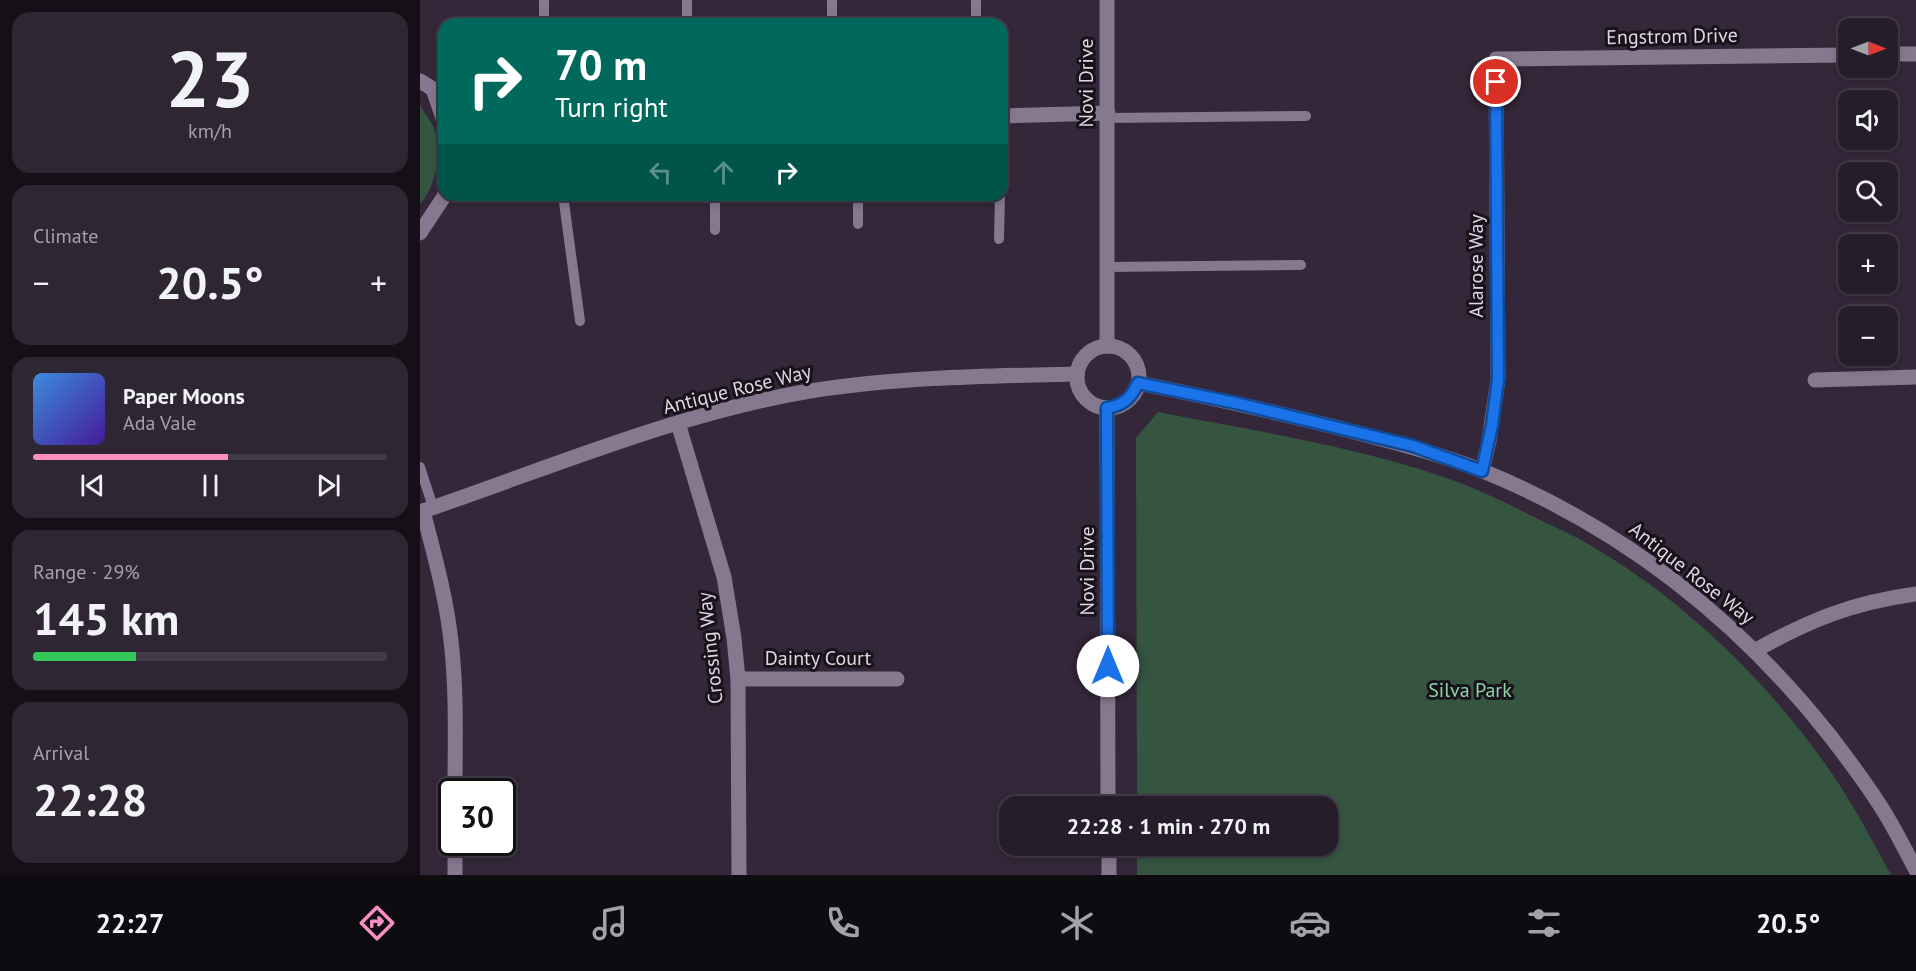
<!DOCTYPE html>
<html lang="en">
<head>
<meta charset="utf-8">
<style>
  :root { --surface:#261d2b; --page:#2e2633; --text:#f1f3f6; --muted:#a4a2a9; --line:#423b47; --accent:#fb8fc4 }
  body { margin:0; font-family:"PT Sans",sans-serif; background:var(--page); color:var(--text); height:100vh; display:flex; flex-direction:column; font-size:22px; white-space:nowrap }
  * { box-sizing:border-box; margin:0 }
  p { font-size:20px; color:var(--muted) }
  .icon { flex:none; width:33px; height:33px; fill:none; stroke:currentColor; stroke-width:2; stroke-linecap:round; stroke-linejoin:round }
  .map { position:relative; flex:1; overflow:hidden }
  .side { display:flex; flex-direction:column; gap:12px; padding:12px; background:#151018; width:420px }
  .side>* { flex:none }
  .hud { position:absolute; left:18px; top:18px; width:570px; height:183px; border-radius:18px; box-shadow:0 3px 9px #0003,0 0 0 2px var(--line); background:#00695c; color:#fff; overflow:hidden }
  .needle { width:39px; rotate:90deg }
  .tools { position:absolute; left:1418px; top:18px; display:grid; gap:12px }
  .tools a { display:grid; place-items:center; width:60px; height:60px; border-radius:12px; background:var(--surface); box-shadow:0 3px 9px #0003,0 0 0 2px var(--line); font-size:30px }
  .speed { position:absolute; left:18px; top:778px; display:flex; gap:12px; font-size:30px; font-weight:700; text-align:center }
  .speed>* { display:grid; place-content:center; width:78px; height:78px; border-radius:50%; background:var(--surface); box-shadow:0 3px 9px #0003,0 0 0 2px var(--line); line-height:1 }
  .speed .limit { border:3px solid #111; border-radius:9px; background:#fff; color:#111 }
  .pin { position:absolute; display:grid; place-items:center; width:51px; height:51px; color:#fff; margin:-26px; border:3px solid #fff; border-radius:50%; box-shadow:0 2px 6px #0007 }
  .me { position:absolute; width:66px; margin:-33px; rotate:0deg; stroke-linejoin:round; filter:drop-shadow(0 0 4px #0008) }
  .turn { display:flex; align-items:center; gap:21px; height:126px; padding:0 18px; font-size:27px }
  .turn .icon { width:78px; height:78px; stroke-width:2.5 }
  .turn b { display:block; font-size:42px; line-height:51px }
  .lanes { display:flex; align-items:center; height:57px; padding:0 18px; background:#0003; justify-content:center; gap:30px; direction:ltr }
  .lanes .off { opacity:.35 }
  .big { font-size:45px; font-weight:600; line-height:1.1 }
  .side .tile { flex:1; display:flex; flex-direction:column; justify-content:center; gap:9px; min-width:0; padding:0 21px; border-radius:18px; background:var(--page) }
  .side .dial { align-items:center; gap:0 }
  .dial b { font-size:78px; line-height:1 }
  .song { display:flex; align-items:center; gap:18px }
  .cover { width:72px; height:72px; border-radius:9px; background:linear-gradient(135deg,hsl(210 70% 55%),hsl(260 70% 35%)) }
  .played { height:6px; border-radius:3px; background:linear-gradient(90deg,var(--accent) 55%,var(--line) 55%) }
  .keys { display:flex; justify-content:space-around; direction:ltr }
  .heat { display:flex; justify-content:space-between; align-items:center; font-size:33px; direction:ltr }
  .charge { height:9px; border-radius:4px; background:linear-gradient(90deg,#34c759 29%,var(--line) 0) }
  .trip { position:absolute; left:579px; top:796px; width:339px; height:60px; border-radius:18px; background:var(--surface); box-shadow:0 3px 9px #0003,0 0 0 2px var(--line); font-weight:600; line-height:60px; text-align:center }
  .menu { display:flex; height:96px; justify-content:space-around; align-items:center; background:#0f0c11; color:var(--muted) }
  .menu .icon { width:42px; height:42px }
  .menu .on { color:var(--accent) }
  .menu b { font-size:27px; color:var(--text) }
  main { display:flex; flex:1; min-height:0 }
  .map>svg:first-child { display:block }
  .green { fill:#355541 }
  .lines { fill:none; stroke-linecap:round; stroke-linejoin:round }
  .lane { stroke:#86788e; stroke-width:10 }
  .street { stroke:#86788e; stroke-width:15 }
  .route-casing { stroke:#114b97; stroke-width:15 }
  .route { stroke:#1a73e8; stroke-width:10 }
  .labels { text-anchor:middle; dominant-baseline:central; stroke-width:6; stroke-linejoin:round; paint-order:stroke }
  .street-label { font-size:20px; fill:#dfd8e4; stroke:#18121b }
  .park-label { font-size:20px; fill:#8bd7a6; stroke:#18121b }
</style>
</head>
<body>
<main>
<section class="side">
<div class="tile dial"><b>23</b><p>km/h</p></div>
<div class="tile"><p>Climate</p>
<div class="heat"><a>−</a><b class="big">20.5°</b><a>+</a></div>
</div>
<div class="tile">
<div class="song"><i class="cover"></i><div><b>Paper Moons</b><p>Ada Vale</p></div></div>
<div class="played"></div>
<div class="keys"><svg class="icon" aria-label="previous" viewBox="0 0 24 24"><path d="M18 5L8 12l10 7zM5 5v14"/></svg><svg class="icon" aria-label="pause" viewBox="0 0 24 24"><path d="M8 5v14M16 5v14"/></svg><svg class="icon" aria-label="next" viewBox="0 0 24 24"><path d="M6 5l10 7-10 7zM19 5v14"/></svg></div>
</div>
<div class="tile"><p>Range · 29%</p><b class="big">145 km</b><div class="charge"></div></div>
<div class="tile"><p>Arrival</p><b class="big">22:28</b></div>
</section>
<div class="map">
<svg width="1496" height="875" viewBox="0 0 1496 875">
  <rect width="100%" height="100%" fill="#332739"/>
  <g class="green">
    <path d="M0,105C4,112 9,119 13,126C23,150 17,185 0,204Z"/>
    <path d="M738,412C831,430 927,445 1018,475C1051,486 1083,501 1114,517C1130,525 1147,532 1163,541C1257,594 1344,677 1406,765C1431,800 1451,838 1471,875H717V846H908V807H717L716,438Z"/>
  </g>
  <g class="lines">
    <g class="lane">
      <polyline points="124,0 124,24"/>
      <polyline points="267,0 267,24"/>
      <polyline points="412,0 412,24"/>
      <polyline points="556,0 556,24"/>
      <polyline points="688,118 886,116"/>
      <polyline points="143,195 160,321"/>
      <polyline points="295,195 295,230"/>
      <polyline points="438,195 438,224"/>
      <polyline points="579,239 580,195"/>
      <polyline points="687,267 881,265"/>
      <polyline points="0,467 13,507"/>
    </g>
    <g class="street">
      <polyline points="687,0 687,346"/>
      <polyline points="1467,54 1496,54"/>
      <polyline points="0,81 13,89 24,121"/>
      <polyline points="582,116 688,113"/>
      <polyline points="0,233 25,195"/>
      <circle cx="688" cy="377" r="31"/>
      <polyline points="1395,380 1496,377"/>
      <path d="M718,383C784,396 850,411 915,427C965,440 1015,452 1063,471C1202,528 1318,619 1411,737C1430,762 1450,788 1466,815C1477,833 1486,852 1496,870"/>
      <polyline points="687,408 688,807"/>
      <polyline points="258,423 304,577 314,638 318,679 319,875"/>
      <polyline points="1062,471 1069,441 1078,379 1076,59 1428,55"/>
      <path d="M3,511C14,554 26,596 31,641C37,691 35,742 35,792"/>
      <path d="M0,512C127,469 258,413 390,391C478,377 568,376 657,374"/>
      <path d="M1336,650C1392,619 1432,603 1496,594"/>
      <polyline points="318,679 477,679"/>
      <polyline points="35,843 35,875"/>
      <polyline points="689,846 689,875"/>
    </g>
  </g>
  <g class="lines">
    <g class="route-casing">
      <path id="route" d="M688,666L687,408C704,405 711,398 718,383L816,403L993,446L1062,471L1072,425L1078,379L1076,82"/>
    </g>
    <use href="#route" class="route"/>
  </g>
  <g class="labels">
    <g class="street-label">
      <text transform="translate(1252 36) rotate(-1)">Engstrom Drive</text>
      <text transform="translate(666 83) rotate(-90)">Novi Drive</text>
      <text transform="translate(1056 266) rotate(-90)">Alarose Way</text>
      <text transform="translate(317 389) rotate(-14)">Antique Rose Way</text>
      <text transform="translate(667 571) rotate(-90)">Novi Drive</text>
      <text transform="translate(1272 573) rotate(38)">Antique Rose Way</text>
      <text transform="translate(290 648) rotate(-96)">Crossing Way</text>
      <text x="398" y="658">Dainty Court</text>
    </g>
    <g class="park-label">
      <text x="1050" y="690">Silva Park</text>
    </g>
  </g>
</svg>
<div class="tools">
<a><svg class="needle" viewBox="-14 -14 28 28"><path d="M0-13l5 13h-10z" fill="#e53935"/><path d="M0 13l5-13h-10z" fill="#a4a2a9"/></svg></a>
<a><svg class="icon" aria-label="sound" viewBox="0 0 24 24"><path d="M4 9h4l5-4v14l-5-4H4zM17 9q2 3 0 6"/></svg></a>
<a><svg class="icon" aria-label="search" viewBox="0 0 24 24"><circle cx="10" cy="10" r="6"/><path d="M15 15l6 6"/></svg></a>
<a>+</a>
<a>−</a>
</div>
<div class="speed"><div class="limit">30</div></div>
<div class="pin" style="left:1076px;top:82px;background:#d93025"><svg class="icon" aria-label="arrive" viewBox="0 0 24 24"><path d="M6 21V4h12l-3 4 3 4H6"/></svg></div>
<svg class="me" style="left:688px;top:666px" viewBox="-20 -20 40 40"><circle r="19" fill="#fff"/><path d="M0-13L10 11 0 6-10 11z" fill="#1a73e8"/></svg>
<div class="trip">22:28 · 1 min · 270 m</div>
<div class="hud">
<div class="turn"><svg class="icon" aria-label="right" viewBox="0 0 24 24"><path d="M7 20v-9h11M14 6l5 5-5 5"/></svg><div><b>70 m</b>Turn right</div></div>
<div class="lanes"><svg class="icon off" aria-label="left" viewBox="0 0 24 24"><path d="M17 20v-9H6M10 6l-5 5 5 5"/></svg><svg class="icon off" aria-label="ahead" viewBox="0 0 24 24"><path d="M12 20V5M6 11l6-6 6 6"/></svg><svg class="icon" aria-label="right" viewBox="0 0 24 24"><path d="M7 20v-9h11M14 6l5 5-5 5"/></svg></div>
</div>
</div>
</main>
<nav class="menu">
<b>22:27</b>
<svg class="icon on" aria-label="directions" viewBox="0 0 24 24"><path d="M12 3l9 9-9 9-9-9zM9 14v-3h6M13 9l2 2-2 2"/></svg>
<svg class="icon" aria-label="music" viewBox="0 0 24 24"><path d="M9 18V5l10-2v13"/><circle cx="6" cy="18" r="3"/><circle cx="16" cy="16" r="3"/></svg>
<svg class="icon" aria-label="phone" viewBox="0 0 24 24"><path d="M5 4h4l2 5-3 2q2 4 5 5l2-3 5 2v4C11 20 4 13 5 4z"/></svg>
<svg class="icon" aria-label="climate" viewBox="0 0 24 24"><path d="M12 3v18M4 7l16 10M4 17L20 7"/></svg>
<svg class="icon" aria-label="car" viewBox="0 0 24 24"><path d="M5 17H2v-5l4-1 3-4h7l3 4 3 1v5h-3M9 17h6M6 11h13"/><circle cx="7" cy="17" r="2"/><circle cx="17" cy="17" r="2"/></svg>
<svg class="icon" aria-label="filters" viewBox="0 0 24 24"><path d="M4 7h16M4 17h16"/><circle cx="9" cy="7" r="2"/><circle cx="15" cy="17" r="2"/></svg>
<b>20.5°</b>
</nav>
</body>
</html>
